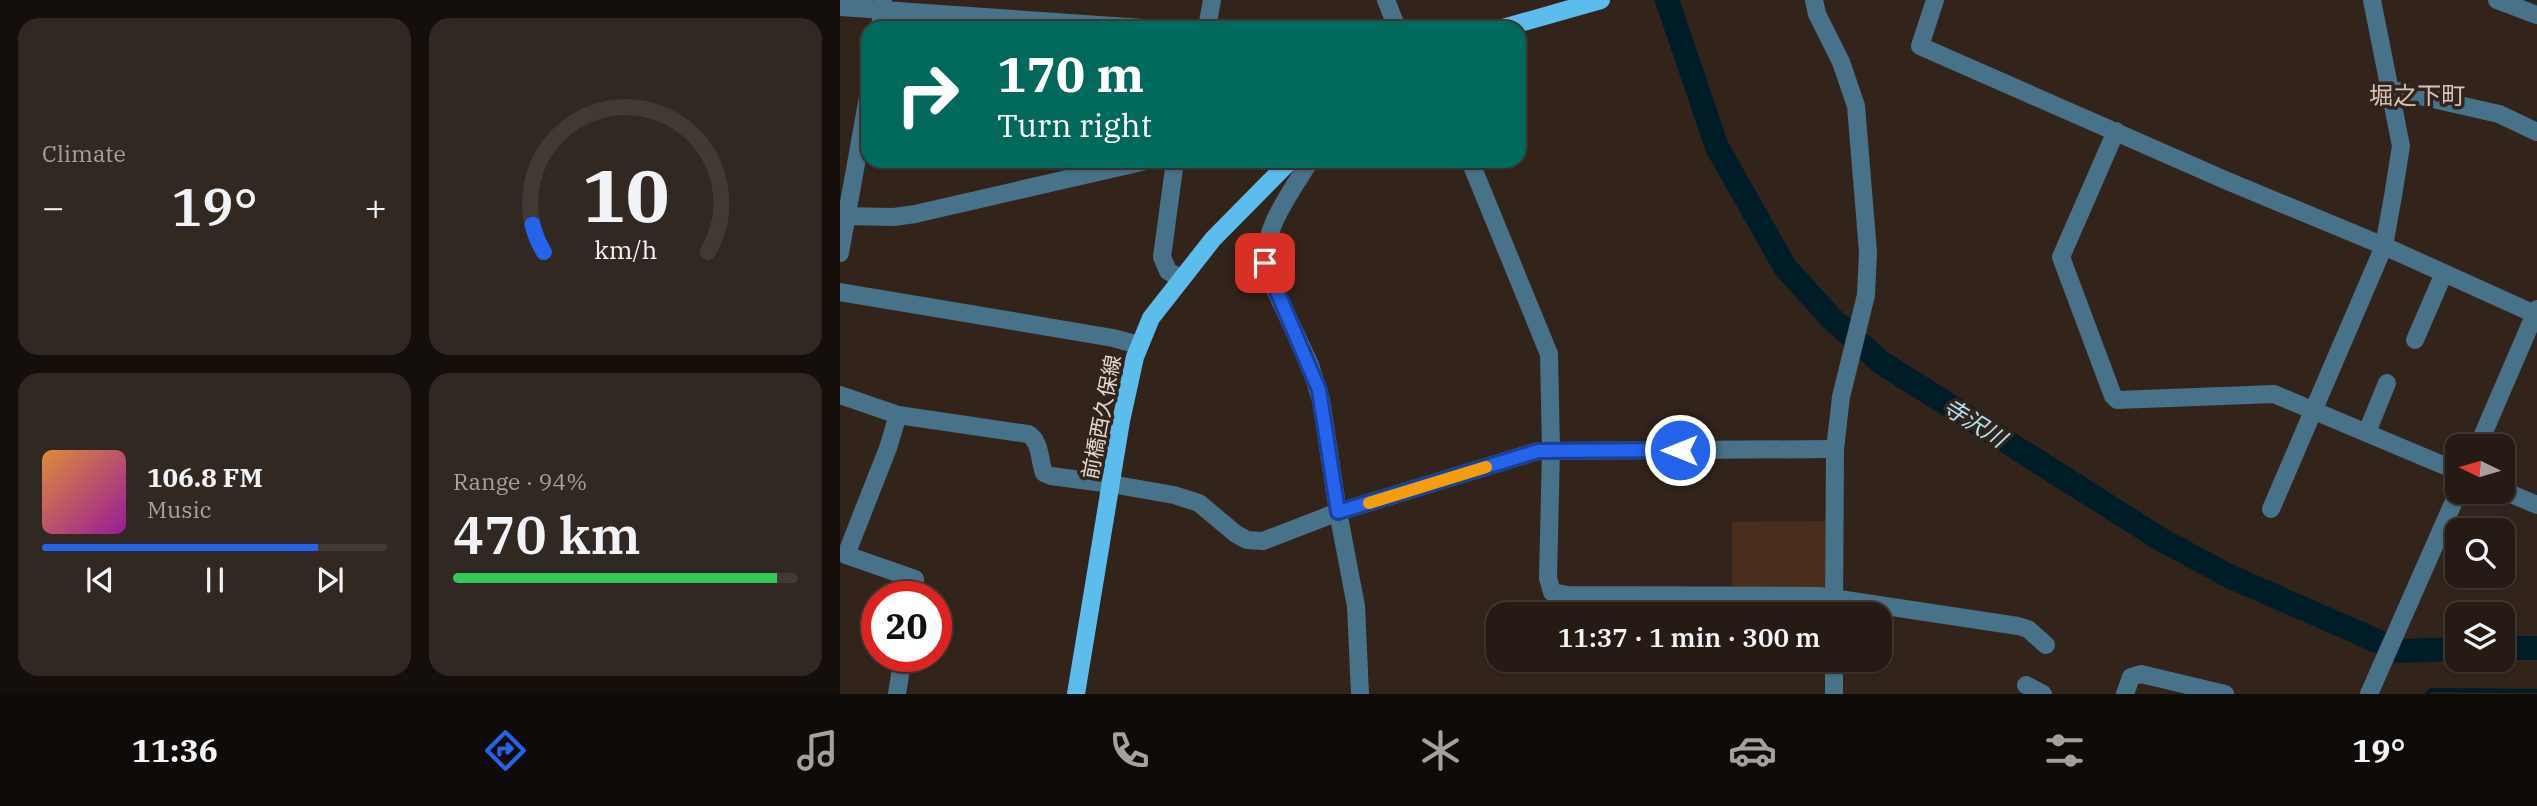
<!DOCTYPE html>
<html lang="en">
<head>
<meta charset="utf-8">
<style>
  :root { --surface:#261b14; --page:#322822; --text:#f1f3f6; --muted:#a4a1a0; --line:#423934; --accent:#2563eb }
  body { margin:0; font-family:"IBM Plex Serif","Noto Sans JP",serif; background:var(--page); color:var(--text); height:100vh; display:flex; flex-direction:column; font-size:26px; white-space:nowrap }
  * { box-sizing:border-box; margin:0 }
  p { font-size:23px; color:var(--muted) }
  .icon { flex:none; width:38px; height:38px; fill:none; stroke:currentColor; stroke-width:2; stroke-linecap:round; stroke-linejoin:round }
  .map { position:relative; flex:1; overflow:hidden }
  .details { display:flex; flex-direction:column; gap:18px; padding:18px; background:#150f0b; width:840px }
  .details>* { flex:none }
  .banner { position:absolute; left:21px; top:21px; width:665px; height:147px; border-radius:21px; box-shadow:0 2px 5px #0004,0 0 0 2px var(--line); background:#00695c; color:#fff; overflow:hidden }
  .needle { width:46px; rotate:275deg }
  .controls { position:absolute; left:1605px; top:434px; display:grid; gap:14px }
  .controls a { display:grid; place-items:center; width:70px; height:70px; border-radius:14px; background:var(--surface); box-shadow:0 2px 5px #0004,0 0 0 2px var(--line); font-size:35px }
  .speed { position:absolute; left:21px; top:581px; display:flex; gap:14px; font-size:35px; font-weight:700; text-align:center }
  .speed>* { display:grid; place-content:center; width:91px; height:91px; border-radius:50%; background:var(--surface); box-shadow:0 2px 5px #0004,0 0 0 2px var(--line); line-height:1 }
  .speed .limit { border:10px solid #d22; background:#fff; color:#111 }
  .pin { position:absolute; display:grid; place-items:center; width:60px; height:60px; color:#fff; margin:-30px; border-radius:14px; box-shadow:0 4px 10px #0006 }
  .me { position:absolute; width:77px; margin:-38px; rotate:270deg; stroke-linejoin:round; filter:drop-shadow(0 0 5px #0008) }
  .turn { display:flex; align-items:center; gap:24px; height:147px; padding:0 21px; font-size:32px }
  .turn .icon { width:91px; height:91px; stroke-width:2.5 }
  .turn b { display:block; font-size:49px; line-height:60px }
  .big { font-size:52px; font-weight:600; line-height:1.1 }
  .details .card { flex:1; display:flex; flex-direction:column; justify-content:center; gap:10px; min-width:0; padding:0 24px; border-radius:21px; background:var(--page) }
  .details .dial { align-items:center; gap:0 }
  .dial svg { height:182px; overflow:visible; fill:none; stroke:var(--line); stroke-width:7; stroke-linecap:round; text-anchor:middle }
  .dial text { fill:var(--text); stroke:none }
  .song { display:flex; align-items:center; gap:21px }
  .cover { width:84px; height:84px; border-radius:10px; background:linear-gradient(135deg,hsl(30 70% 55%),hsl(300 70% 35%)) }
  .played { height:7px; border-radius:4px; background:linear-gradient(90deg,var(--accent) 80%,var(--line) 80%) }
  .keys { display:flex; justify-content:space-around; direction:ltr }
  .heat { display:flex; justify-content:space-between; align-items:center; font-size:38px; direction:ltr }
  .charge { height:10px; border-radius:5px; background:linear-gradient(90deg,#34c759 94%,var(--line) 0) }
  .details .tiles { flex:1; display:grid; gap:18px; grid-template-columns:repeat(2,1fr) }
  .trip { position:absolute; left:646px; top:602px; width:406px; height:70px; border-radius:21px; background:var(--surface); box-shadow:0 2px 5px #0004,0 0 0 2px var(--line); font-weight:600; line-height:70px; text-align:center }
  .tab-bar { display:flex; height:112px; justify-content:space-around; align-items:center; background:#0f0b08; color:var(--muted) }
  .tab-bar .icon { width:49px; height:49px }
  .tab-bar .current { color:var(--accent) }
  .tab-bar b { font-size:32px; color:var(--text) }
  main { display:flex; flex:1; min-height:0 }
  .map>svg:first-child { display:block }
  .green { fill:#4a2d1a }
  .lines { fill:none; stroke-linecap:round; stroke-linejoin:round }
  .stream { stroke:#001d27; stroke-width:4.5 }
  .river { stroke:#001d27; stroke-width:24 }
  .minor { stroke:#477289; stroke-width:18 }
  .major { stroke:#5cbceb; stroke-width:18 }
  .route-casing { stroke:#184099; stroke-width:18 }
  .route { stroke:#2563eb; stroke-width:12 }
  .slow { stroke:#f59e0b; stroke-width:12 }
  .labels { text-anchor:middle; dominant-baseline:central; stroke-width:7; stroke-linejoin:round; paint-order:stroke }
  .street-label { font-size:21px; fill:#e4dad4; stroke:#33241b }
  .water-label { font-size:23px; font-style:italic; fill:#ace2f6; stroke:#33241b }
  .quarter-label { font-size:24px; fill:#d6c2b7; stroke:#33241b }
</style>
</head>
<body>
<main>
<section class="details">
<div class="tiles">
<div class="card"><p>Climate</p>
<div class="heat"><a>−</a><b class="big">19°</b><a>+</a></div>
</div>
<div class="card dial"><svg viewBox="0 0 100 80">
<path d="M14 69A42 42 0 1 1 86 69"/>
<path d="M14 69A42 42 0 0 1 9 57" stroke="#2563eb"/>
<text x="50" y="56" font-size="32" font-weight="700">10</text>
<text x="50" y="72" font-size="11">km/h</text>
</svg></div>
<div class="card">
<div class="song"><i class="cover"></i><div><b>106.8 FM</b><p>Music</p></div></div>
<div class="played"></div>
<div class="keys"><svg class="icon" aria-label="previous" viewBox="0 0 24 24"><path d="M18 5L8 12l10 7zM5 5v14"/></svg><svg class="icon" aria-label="pause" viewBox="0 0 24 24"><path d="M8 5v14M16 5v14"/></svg><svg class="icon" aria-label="next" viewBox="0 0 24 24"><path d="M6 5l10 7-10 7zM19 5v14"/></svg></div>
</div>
<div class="card"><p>Range · 94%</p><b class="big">470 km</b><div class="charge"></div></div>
</div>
</section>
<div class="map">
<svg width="1697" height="694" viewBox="0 0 1697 694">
  <rect width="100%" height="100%" fill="#33241b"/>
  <polygon class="green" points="988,521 987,589 892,590 892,522"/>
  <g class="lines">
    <polyline class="stream" points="1587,694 1591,690 1697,691"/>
    <g class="river">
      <polyline points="827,0 877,147 945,267 992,319 1042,363 1322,540 1389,576 1560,651 1617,649"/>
      <polyline points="1662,648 1697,648"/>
    </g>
    <g class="minor">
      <polyline points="546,0 557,28"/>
      <polyline points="974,0 977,14 1001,62 1016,106 1028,252 1026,295 1001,397 995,449 994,614"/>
      <polyline points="1095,0 1080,46 1385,180 1544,246 1697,315"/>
      <polyline points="1657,0 1697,15"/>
      <polyline points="0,7 303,28"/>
      <polyline points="40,28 43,0"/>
      <polyline points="367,28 372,0"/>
      <polyline points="1552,94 1558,91 1659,114 1697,132"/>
      <polyline points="1276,131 1221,257 1273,396 1277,400 1434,394 1617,471"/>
      <polyline points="335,161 322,257 328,271 341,279"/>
      <path d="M470,161C451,192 420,231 426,270L470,365L481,400L498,512L516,606L520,694"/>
      <polyline points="630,161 709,354 711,450 708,578 712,592 728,595 979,596 1178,626 1188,629 1206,645"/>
      <polyline points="0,216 54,217 75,214 306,161"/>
      <polyline points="0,253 28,97"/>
      <polyline points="0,292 273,338 299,345"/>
      <polyline points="1575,340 1604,273"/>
      <path d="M0,395L58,415L188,434C201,441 199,460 204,473L211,476L271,484L334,495L359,503L396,534L407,540L423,541L498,512L698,451L995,449"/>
      <polyline points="58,415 48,448 6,555 75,579 73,597"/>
      <polyline points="1527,432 1547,383"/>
      <polyline points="1638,446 1697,309"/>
      <polyline points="1662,490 1697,505"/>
      <polyline points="1431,509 1544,246 1553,196 1561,146 1532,0"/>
      <polyline points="1186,685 1203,694"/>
      <polyline points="57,694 63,656"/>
      <polyline points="994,694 994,660"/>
      <polyline points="1285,694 1291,677 1301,674 1385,694"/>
      <polyline points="1529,694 1618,492"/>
    </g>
    <g class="major">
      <polyline points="663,28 761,0"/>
      <polyline points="236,694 281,421 295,357 311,318 373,239 450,161"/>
    </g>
  </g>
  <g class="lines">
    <g class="route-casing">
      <polyline id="route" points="425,263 479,390 498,512 698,451 840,450"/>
    </g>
    <use href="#route" class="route"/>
    <polyline class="slow" points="529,503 646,467"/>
  </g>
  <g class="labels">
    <g class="street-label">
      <text transform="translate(261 417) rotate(-79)">前橋西久保線</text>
    </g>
    <g class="water-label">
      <text transform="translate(1135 422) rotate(32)">寺沢川</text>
    </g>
    <g class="quarter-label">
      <text x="1577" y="95">堀之下町</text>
    </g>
  </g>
</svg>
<div class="controls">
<a><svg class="needle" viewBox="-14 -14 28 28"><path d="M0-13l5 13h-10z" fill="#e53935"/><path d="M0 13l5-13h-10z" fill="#a4a1a0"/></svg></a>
<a><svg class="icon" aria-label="search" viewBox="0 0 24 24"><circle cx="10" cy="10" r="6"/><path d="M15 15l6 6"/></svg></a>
<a><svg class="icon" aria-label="layers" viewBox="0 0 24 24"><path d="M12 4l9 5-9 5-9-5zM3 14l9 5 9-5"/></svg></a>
</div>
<div class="speed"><div class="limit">20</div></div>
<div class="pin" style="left:425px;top:263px;background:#d93025"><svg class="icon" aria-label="arrive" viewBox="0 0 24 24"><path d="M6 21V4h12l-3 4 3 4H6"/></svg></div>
<svg class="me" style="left:840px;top:450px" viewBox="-20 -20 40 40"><circle r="17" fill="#2563eb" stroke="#fff" stroke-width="3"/><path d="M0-11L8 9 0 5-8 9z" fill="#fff"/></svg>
<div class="trip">11:37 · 1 min · 300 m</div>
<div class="banner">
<div class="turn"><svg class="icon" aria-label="right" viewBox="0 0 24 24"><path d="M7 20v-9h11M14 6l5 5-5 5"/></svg><div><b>170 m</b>Turn right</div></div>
</div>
</div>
</main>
<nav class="tab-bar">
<b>11:36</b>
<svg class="icon current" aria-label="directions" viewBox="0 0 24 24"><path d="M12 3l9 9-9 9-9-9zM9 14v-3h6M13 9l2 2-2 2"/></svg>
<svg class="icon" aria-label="music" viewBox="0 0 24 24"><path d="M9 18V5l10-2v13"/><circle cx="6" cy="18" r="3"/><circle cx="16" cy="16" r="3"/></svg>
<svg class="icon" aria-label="phone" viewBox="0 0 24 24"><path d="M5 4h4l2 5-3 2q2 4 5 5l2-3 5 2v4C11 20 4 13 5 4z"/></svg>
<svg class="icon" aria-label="climate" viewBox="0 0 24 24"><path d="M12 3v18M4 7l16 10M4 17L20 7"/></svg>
<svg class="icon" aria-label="car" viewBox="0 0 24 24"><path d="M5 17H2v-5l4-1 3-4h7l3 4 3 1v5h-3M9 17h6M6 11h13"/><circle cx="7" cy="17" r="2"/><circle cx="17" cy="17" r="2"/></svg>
<svg class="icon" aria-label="filters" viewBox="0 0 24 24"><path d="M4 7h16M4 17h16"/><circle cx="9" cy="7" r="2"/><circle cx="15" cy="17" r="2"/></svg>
<b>19°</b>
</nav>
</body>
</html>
